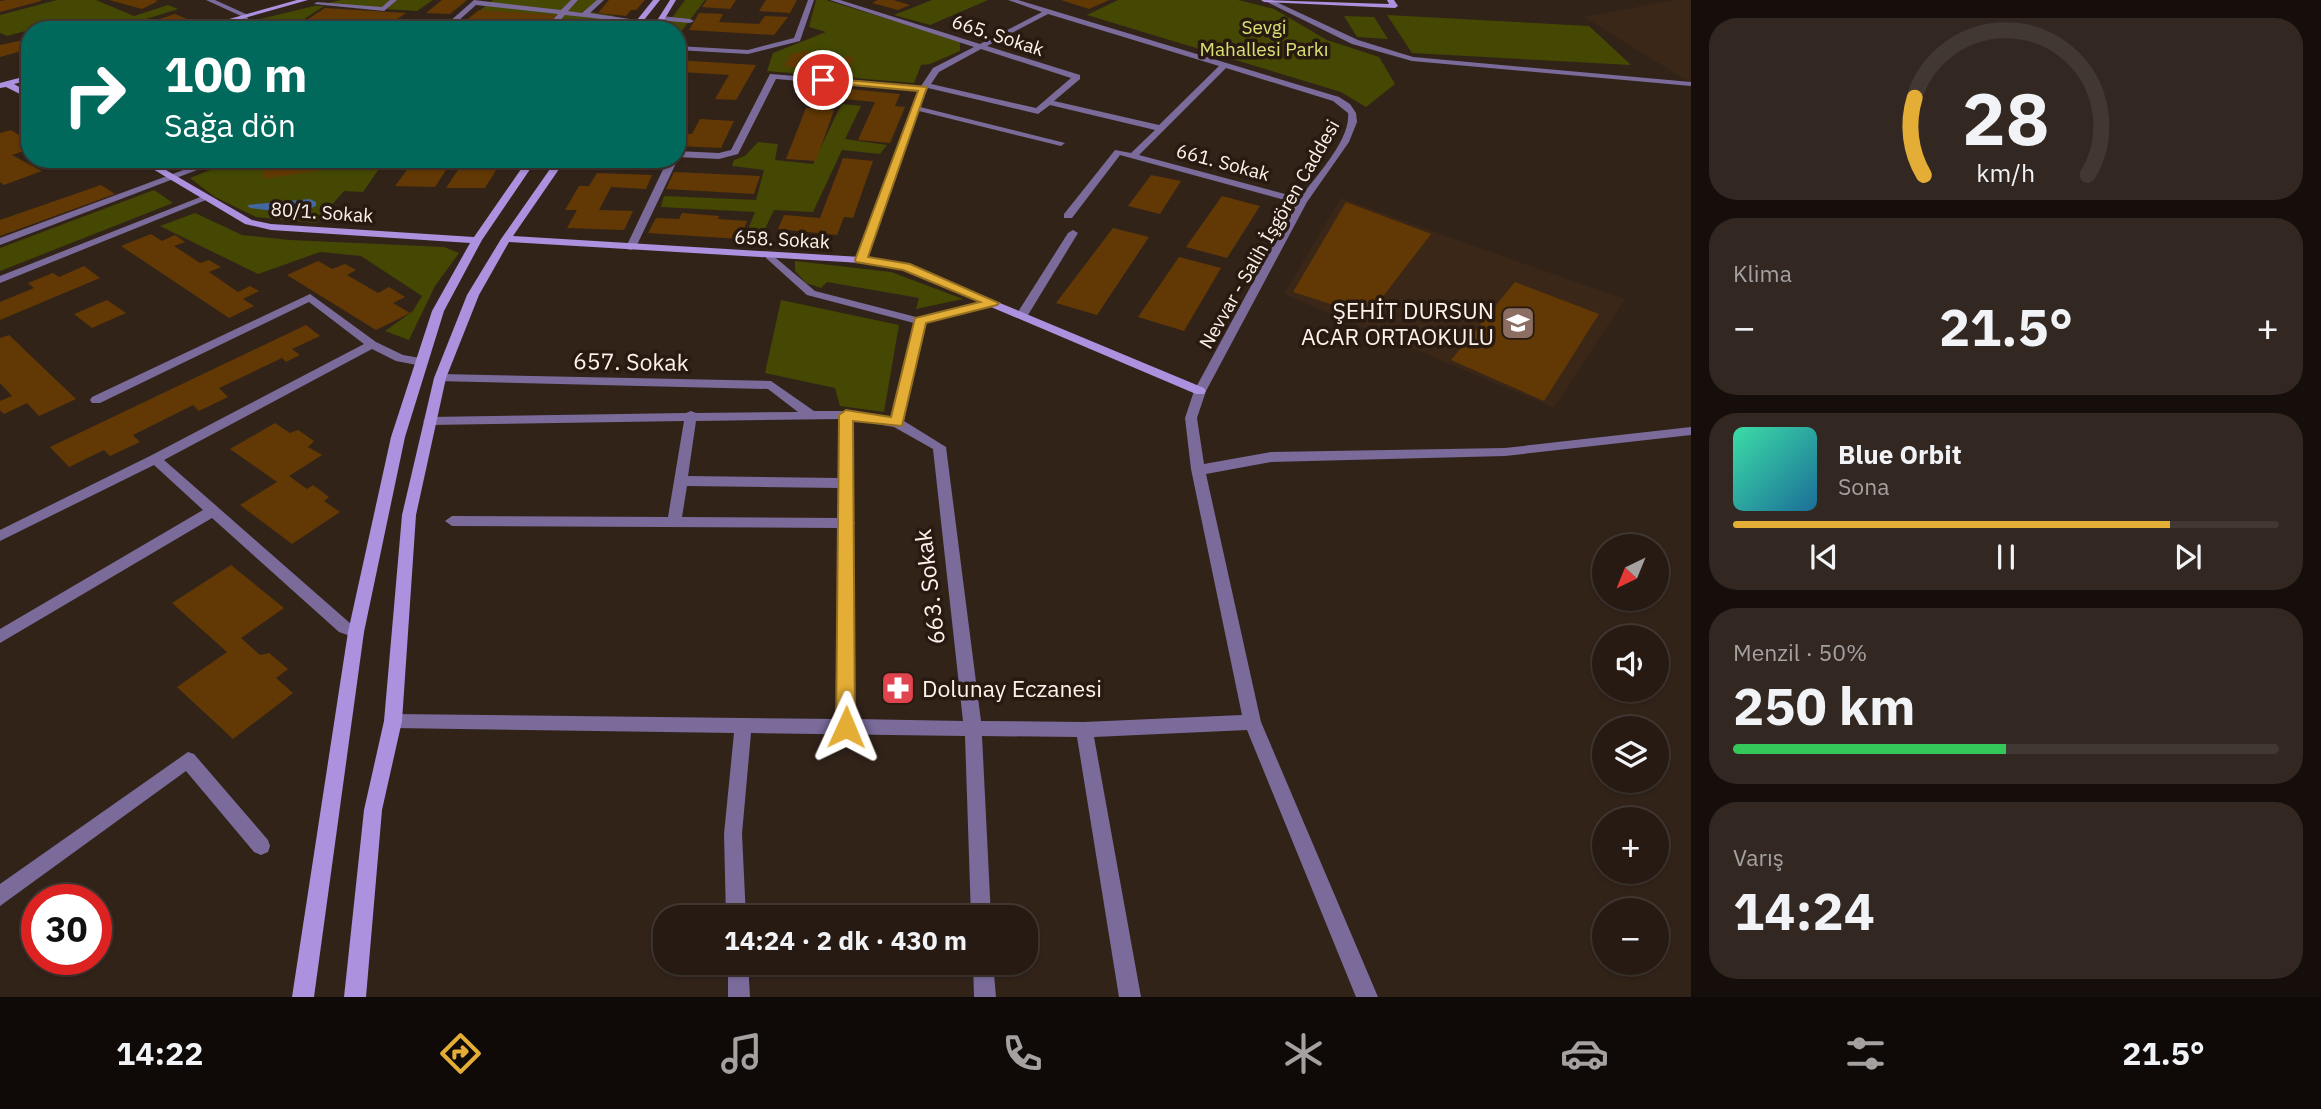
<!DOCTYPE html>
<html lang="tr">
<head>
<meta charset="utf-8">
<style>
  :root { --surface:#261a13; --page:#322721; --text:#f1f3f6; --muted:#a4a1a0; --line:#423833; --accent:#e4ad35 }
  body { margin:0; font-family:"IBM Plex Sans",sans-serif; background:var(--page); color:var(--text); height:100vh; display:flex; flex-direction:column; font-size:26px; white-space:nowrap }
  * { box-sizing:border-box; margin:0 }
  p { font-size:23px; color:var(--muted) }
  .icon { flex:none; width:38px; height:38px; fill:none; stroke:currentColor; stroke-width:2; stroke-linecap:round; stroke-linejoin:round }
  .map { position:relative; flex:1; overflow:hidden }
  .side { display:flex; flex-direction:column; gap:18px; padding:18px; background:#150e0a; width:630px }
  .side>* { flex:none }
  .guide { position:absolute; left:21px; top:21px; width:665px; height:147px; border-radius:28px; box-shadow:0 2px 5px #0004,0 0 0 2px var(--line); background:#00695c; color:#fff; overflow:hidden }
  .needle { width:46px; rotate:223deg }
  .fabs { position:absolute; left:1592px; top:534px; display:grid; gap:14px }
  .fabs a { display:grid; place-items:center; width:77px; height:77px; border-radius:50%; background:var(--surface); box-shadow:0 2px 5px #0004,0 0 0 2px var(--line); font-size:35px }
  .speed { position:absolute; left:21px; top:884px; display:flex; gap:14px; font-size:35px; font-weight:700; text-align:center }
  .speed>* { display:grid; place-content:center; width:91px; height:91px; border-radius:50%; background:var(--surface); box-shadow:0 2px 5px #0004,0 0 0 2px var(--line); line-height:1 }
  .speed .limit { border:10px solid #d22; background:#fff; color:#111 }
  .pin { position:absolute; display:grid; place-items:center; width:60px; height:60px; color:#fff; margin:-30px; border:4px solid #fff; border-radius:50%; box-shadow:0 2px 7px #0007 }
  .me { position:absolute; width:77px; margin:-38px; rotate:1deg; stroke-linejoin:round; filter:drop-shadow(0 0 5px #0008) }
  .turn { display:flex; align-items:center; gap:24px; height:147px; padding:0 28px; font-size:32px }
  .turn .icon { width:91px; height:91px; stroke-width:2.5 }
  .turn b { display:block; font-size:49px; line-height:60px }
  .big { font-size:52px; font-weight:700; line-height:1.1 }
  .side .card { flex:1; display:flex; flex-direction:column; justify-content:center; gap:10px; min-width:0; padding:0 24px; border-radius:28px; background:var(--page) }
  .side .dial { align-items:center; gap:0 }
  .dial svg { height:182px; overflow:visible; fill:none; stroke:var(--line); stroke-width:7; stroke-linecap:round; text-anchor:middle }
  .dial text { fill:var(--text); stroke:none }
  .song { display:flex; align-items:center; gap:21px }
  .cover { width:84px; height:84px; border-radius:10px; background:linear-gradient(135deg,hsl(160 70% 55%),hsl(200 70% 35%)) }
  .played { height:7px; border-radius:4px; background:linear-gradient(90deg,var(--accent) 80%,var(--line) 80%) }
  .keys { display:flex; justify-content:space-around; direction:ltr }
  .heat { display:flex; justify-content:space-between; align-items:center; font-size:38px; direction:ltr }
  .charge { height:10px; border-radius:5px; background:linear-gradient(90deg,#34c759 50%,var(--line) 0) }
  .trip { position:absolute; left:653px; top:905px; width:385px; height:70px; border-radius:28px; background:var(--surface); box-shadow:0 2px 5px #0004,0 0 0 2px var(--line); font-weight:700; line-height:70px; text-align:center }
  .dock { display:flex; height:112px; justify-content:space-around; align-items:center; background:#0f0a08; color:var(--muted) }
  .dock .icon { width:49px; height:49px }
  .dock .on { color:var(--accent) }
  .dock b { font-size:32px; color:var(--text) }
  main { display:flex; flex:1; min-height:0 }
  .map>svg:first-child { display:block }
  .built { fill:#3b2718 }
  .green { fill:#444803 }
  .water { fill:#4367a3 }
  .building { fill:#623904 }
  .lines { fill:none; stroke-linecap:round; stroke-linejoin:round }
  .street { fill:#7a6b9b; fill-rule:evenodd }
  .secondary { fill:#ab91de; fill-rule:evenodd }
  .route { fill:#e4ad35; stroke:#947022; stroke-width:2 }
  .labels { text-anchor:middle; dominant-baseline:central; stroke-width:7; stroke-linejoin:round; paint-order:stroke }
  .far-park-label { font-size:19px; fill:#d8e173; stroke:#281a10 }
  .far-street-label { font-size:19px; fill:#fdf3ec; stroke:#281a10 }
  .poi-label { font-size:23px; fill:#fdf3ec; stroke:#281a10; text-anchor:end }
  .street-label { font-size:23px; fill:#fdf3ec; stroke:#281a10 }
</style>
</head>
<body>
<main>
<div class="map">
<svg width="1691" height="997" viewBox="0 0 1691 997">
  <rect width="100%" height="100%" fill="#322319"/>
  <g class="built">
    <polygon points="1676,0 1691,0 1691,83 1584,17"/>
    <polygon points="1341,198 1479,248 1625,299 1554,408 1284,294"/>
  </g>
  <g class="green">
    <polygon points="57,0 96,0 134,16 168,5 178,9 111,30 37,28 7,36 0,33 0,15"/>
    <polygon points="341,0 433,0 417,11 320,5"/>
    <polygon points="493,0 600,0 590,12 615,16 610,23 578,20 568,30 461,25"/>
    <polygon points="685,0 705,0 677,37 677,30 663,30"/>
    <polygon points="816,0 826,0 960,41 960,51 930,64 921,65 914,83 767,71 773,53 826,32 809,27"/>
    <polygon points="932,0 988,0 930,25 894,15"/>
    <polygon points="1118,0 1238,0 1274,9 1327,40 1379,57 1395,84 1366,107 1341,92 1087,15"/>
    <polygon points="314,6 324,6 298,23 256,20"/>
    <polygon points="1387,15 1589,26 1631,65 1412,53"/>
    <polygon points="1344,16 1374,17 1388,39 1357,37"/>
    <polygon points="843,104 861,106 845,139 887,145 880,154 842,150 813,212 774,210 762,235 746,234 755,212 661,207 664,196 756,200 764,170 732,166 734,160 745,156 758,142 778,144 775,160 813,164 838,111"/>
    <polygon points="239,159 409,159 406,162 383,163 363,192 344,191 316,223 256,217 215,197 190,178"/>
    <polygon points="154,190 173,203 0,271 0,248"/>
    <polygon points="195,213 242,235 290,240 444,247 459,253 435,286 409,340 385,331 413,311 422,296 361,256 320,252 258,274 160,226"/>
    <polygon points="795,261 891,272 963,299 916,309 919,298 827,282 821,288 806,283 795,271"/>
    <polygon points="781,300 899,325 884,412 840,406 835,388 765,373"/>
  </g>
  <polygon class="water" points="310,199 316,202 316,206 297,214 250,208 247,205"/>
  <g class="building">
    <polygon points="6,0 41,0 41,1 0,12 0,1"/>
    <polygon points="109,0 155,0 158,1 142,9"/>
    <polygon points="442,0 467,0 450,14 426,13"/>
    <polygon points="609,0 645,0 636,10 631,10 626,16 598,13"/>
    <polygon points="707,0 736,0 730,9 702,7"/>
    <polygon points="766,0 797,0 790,13 759,11"/>
    <polygon points="878,0 893,0 910,5 898,10 872,3"/>
    <polygon points="1061,0 1109,0 1089,9"/>
    <polygon points="325,8 406,13 390,24 308,19"/>
    <polygon points="479,10 558,15 544,28 463,23"/>
    <polygon points="699,13 723,14 719,22 759,24 765,16 788,17 774,35 689,30"/>
    <polygon points="175,14 189,20 160,30 127,30"/>
    <polygon points="587,22 613,24 608,30 580,30"/>
    <polygon points="30,36 30,47 27,48 29,49 0,57 0,45 24,40 21,38"/>
    <polygon points="806,51 835,57 854,57 849,72 827,72 784,66 791,54"/>
    <polygon points="677,60 756,65 736,100 715,99 729,75 681,72 677,77"/>
    <polygon points="849,89 900,94 895,106 905,107 890,143 858,140 875,102 843,99"/>
    <polygon points="806,108 834,110 816,161 786,159"/>
    <polygon points="700,119 734,121 721,148 677,146 677,133 692,134"/>
    <polygon points="11,130 30,142 30,149 12,155 42,171 4,185 0,182 0,133"/>
    <polygon points="843,158 873,161 853,218 844,217 837,235 778,229 784,215 820,218"/>
    <polygon points="265,159 321,159 321,170 264,179"/>
    <polygon points="467,159 507,159 504,163 465,163"/>
    <polygon points="410,166 448,167 435,187 395,186"/>
    <polygon points="460,167 498,167 485,188 446,188"/>
    <polygon points="674,172 760,176 754,194 666,189"/>
    <polygon points="597,173 652,175 646,189 611,187 599,210 633,211 624,230 567,228 577,210 565,210 579,186 589,186"/>
    <polygon points="1151,175 1181,181 1160,214 1128,206"/>
    <polygon points="101,185 115,194 0,236 0,220"/>
    <polygon points="1222,196 1260,206 1227,258 1186,247"/>
    <polygon points="1346,202 1431,234 1368,316 1293,292"/>
    <polygon points="682,213 719,216 718,219 747,221 740,239 648,233 656,218 679,219"/>
    <polygon points="1113,228 1149,237 1097,315 1056,303"/>
    <polygon points="151,234 162,241 175,235 185,242 174,246 200,263 209,260 221,267 209,272 238,292 250,286 259,291 243,299 254,306 229,318 121,246"/>
    <polygon points="1179,257 1221,268 1184,331 1138,317"/>
    <polygon points="318,261 332,269 345,264 356,270 347,275 378,293 389,287 405,297 393,303 410,313 376,330 287,275"/>
    <polygon points="84,266 100,278 0,320 0,302 34,288 28,283 53,273 59,277"/>
    <polygon points="1515,282 1599,314 1544,401 1451,360"/>
    <polygon points="107,300 126,313 92,328 74,314"/>
    <polygon points="306,325 320,336 292,349 300,355 286,362 282,358 219,388 228,397 199,411 193,405 133,435 140,442 110,456 104,450 69,467 50,447"/>
    <polygon points="9,335 76,399 39,416 27,403 4,414 0,410 0,401 12,396 0,383 0,338"/>
    <polygon points="275,423 290,433 298,430 314,441 308,447 322,455 289,476 307,489 313,485 329,497 324,501 340,512 292,544 240,505 277,482 230,449"/>
    <polygon points="231,565 284,608 241,638 260,655 269,653 288,669 276,678 293,693 233,739 177,687 227,652 172,603"/>
  </g>
  <g class="lines">
    <g class="street">
      <polygon points="206,0 215,0 246,14 248,19 303,26 299,30 291,30 293,28 242,23 241,16"/>
      <polygon points="390,0 397,0 384,11 314,4 317,2 382,7"/>
      <polygon points="474,0 561,10 571,0 578,0 568,11 582,13 597,0 604,0 590,13 643,21 639,23 565,15 551,30 544,30 558,14 476,5 448,30 440,30"/>
      <polygon points="808,0 814,0 800,41 748,54 677,50 677,46 748,50 794,38"/>
      <path d="M830,0H840L980,44L1042,12L1008,0H1018L1339,97L1350,104L1356,113L1357,122L1349,142L1307,202L1206,391L1197,418L1204,464L1271,452L1505,448L1691,427V435L1505,456L1271,462L1206,474L1261,722L1378,997H1356L1247,730L1094,737L1141,997H1119L1077,737L982,736L991,917H971L965,736L751,733L742,834L746,917H726L724,834L734,733L393,728L387,726L384,721L387,716L393,714L837,719L839,528L452,526L445,521L452,516L668,517L684,421L429,425L423,421L429,417L686,413L691,411L696,413L798,412L768,389L436,381L434,378L436,375L440,374L771,381L814,411H846L892,418L914,323L807,295L766,258V254L770,253L815,291L920,318L993,300L999,303L997,305L925,323L904,421L946,447L981,721L1084,722L1242,715L1191,469L1185,418L1194,391L1296,203L1120,155L1072,218H1064V214L1115,150L1131,153L1155,130L1050,105L1038,114L928,88L920,107L1065,143L1061,146L919,111L866,260L861,263L857,262L856,260L918,91L776,79L738,154L719,159L677,157V151L719,153L731,150L770,74L921,86L933,68L974,47ZM1048,14L1219,66L1159,125L1054,101L1080,79V75L987,46ZM981,49L1071,78L1036,108L931,84L939,72ZM1226,68L1333,101L1348,113C1351,140 1315,177 1300,198L1139,155ZM840,419L839,478L688,476L696,421ZM852,420L894,427L933,449L963,721L855,719L853,526L855,523L853,519ZM687,486L839,488V518L682,517Z"/>
      <polygon points="1266,0 1272,0 1358,40 1413,57 1691,82 1691,86 1412,61 1352,44 1267,2"/>
      <polygon points="661,16 690,19 694,21 690,23 658,20"/>
      <polygon points="213,159 226,159 0,245 0,238"/>
      <polygon points="668,159 678,159 636,247 631,250 627,249 626,247"/>
      <polygon points="203,196 211,198 0,283 0,276"/>
      <polygon points="1073,230 1078,233 1028,315 1022,318 1018,317 1016,315 1068,233"/>
      <polygon points="310,294 376,342 403,355 426,359 428,362 422,366 396,361 372,349 164,460 351,624 362,627 364,632 362,637 356,638 339,632 212,518 0,643 0,629 203,510 154,465 0,541 0,530 150,456 364,344 309,302 100,403 92,403 90,400 92,397"/>
      <polygon points="188,752 194,754 268,840 270,846 268,852 261,855 254,852 186,771 0,906 0,884"/>
      <polygon points="728,962 748,962 750,997 728,997"/>
      <polygon points="973,962 993,962 996,997 974,997"/>
    </g>
    <g class="secondary">
      <polygon points="297,0 308,0 202,30 190,30"/>
      <polygon points="653,0 660,0 636,30 629,30"/>
      <polygon points="670,0 676,0 658,30 651,30"/>
      <polygon points="1261,0 1389,4 1387,0 1394,0 1398,6 1395,8 1264,2"/>
      <polygon points="30,75 30,80 14,84 30,93 30,99 6,87 0,88 0,83"/>
      <polygon points="136,159 147,159 252,220 271,224 474,237 528,159 537,159 482,240 444,311 405,437 364,632 314,997 292,997 348,632 391,437 432,311 470,243 271,230 245,224"/>
      <polygon points="557,159 566,159 513,236 861,257 906,264 1204,388 1206,391 1204,394 1196,394 904,270 861,263 509,242 479,295 446,378 416,515 402,721 382,810 366,997 344,997 364,810 384,721 402,515 434,378 467,295 501,239"/>
    </g>
  </g>
  <polygon class="route" points="823,78 927,87 868,257 910,264 999,303 997,305 926,323 902,426 853,421 855,727 853,733 846,736 839,733 836,727 839,415 846,410 891,417 915,318 980,302 903,270 856,262 855,260 918,91 820,82 820,79"/>
  <defs>
    <g id="school-square" transform="scale(1.75)"><rect x="-9" y="-9" width="18" height="18" rx="4" fill="#8d6e63" stroke="#281a10"/><path d="M0-5L7-2L0 1L-7-2ZM-4 1L0 2.5L4 1V4Q0 6-4 4Z" fill="#fff"/></g>
    <g id="pharmacy-square" transform="scale(1.75)"><rect x="-9" y="-9" width="18" height="18" rx="4" fill="#e0444e" stroke="#281a10"/><path d="M-2-6h4v4h4v4h-4v4h-4v-4h-4v-4h4Z" fill="#fff"/></g>
  </defs>
  <g fill-rule="evenodd">
    <use href="#school-square" x="1518" y="323"/>
    <use href="#pharmacy-square" x="898" y="688"/>
  </g>
  <g class="labels">
    <g class="far-park-label">
      <text x="1264" y="27">Sevgi<tspan x="1264" dy="22">Mahallesi Parkı</tspan></text>
    </g>
    <g class="far-street-label">
      <text transform="translate(998 35) rotate(18)">665. Sokak</text>
      <text transform="translate(1223 162) rotate(15)">661. Sokak</text>
      <text transform="translate(322 212) rotate(4)">80/1. Sokak</text>
      <text transform="translate(1269 234) rotate(-60)">Nevvar - Salih İşgören Caddesi</text>
      <text transform="translate(782 239) rotate(3)">658. Sokak</text>
    </g>
    <g class="poi-label">
      <text x="1494" y="310">ŞEHİT DURSUN<tspan x="1494" dy="26">ACAR ORTAOKULU</tspan></text>
      <text x="922" y="688" text-anchor="start">Dolunay Eczanesi</text>
    </g>
    <g class="street-label">
      <text transform="translate(631 361) rotate(1)">657. Sokak</text>
      <text transform="translate(929 587) rotate(-97)">663. Sokak</text>
    </g>
  </g>
</svg>
<div class="fabs">
<a><svg class="needle" viewBox="-14 -14 28 28"><path d="M0-13l5 13h-10z" fill="#e53935"/><path d="M0 13l5-13h-10z" fill="#a4a1a0"/></svg></a>
<a><svg class="icon" aria-label="sound" viewBox="0 0 24 24"><path d="M4 9h4l5-4v14l-5-4H4zM17 9q2 3 0 6"/></svg></a>
<a><svg class="icon" aria-label="layers" viewBox="0 0 24 24"><path d="M12 4l9 5-9 5-9-5zM3 14l9 5 9-5"/></svg></a>
<a>+</a>
<a>−</a>
</div>
<div class="speed"><div class="limit">30</div></div>
<div class="pin" style="left:823px;top:80px;background:#d93025"><svg class="icon" aria-label="arrive" viewBox="0 0 24 24"><path d="M6 21V4h12l-3 4 3 4H6"/></svg></div>
<svg class="me" style="left:846px;top:727px" viewBox="-20 -20 40 40"><path d="M0-17L14 15 0 8-14 15z" fill="#e4ad35" stroke="#fff" stroke-width="4"/></svg>
<div class="trip">14:24 · 2 dk · 430 m</div>
<div class="guide">
<div class="turn"><svg class="icon" aria-label="right" viewBox="0 0 24 24"><path d="M7 20v-9h11M14 6l5 5-5 5"/></svg><div><b>100 m</b>Sağa dön</div></div>
</div>
</div>
<section class="side">
<div class="card dial"><svg viewBox="0 0 100 80">
<path d="M14 69A42 42 0 1 1 86 69"/>
<path d="M14 69A42 42 0 0 1 10 35" stroke="#e4ad35"/>
<text x="50" y="56" font-size="32" font-weight="700">28</text>
<text x="50" y="72" font-size="11">km/h</text>
</svg></div>
<div class="card"><p>Klima</p>
<div class="heat"><a>−</a><b class="big">21.5°</b><a>+</a></div>
</div>
<div class="card">
<div class="song"><i class="cover"></i><div><b>Blue Orbit</b><p>Sona</p></div></div>
<div class="played"></div>
<div class="keys"><svg class="icon" aria-label="previous" viewBox="0 0 24 24"><path d="M18 5L8 12l10 7zM5 5v14"/></svg><svg class="icon" aria-label="pause" viewBox="0 0 24 24"><path d="M8 5v14M16 5v14"/></svg><svg class="icon" aria-label="next" viewBox="0 0 24 24"><path d="M6 5l10 7-10 7zM19 5v14"/></svg></div>
</div>
<div class="card"><p>Menzil · 50%</p><b class="big">250 km</b><div class="charge"></div></div>
<div class="card"><p>Varış</p><b class="big">14:24</b></div>
</section>
</main>
<nav class="dock">
<b>14:22</b>
<svg class="icon on" aria-label="directions" viewBox="0 0 24 24"><path d="M12 3l9 9-9 9-9-9zM9 14v-3h6M13 9l2 2-2 2"/></svg>
<svg class="icon" aria-label="music" viewBox="0 0 24 24"><path d="M9 18V5l10-2v13"/><circle cx="6" cy="18" r="3"/><circle cx="16" cy="16" r="3"/></svg>
<svg class="icon" aria-label="phone" viewBox="0 0 24 24"><path d="M5 4h4l2 5-3 2q2 4 5 5l2-3 5 2v4C11 20 4 13 5 4z"/></svg>
<svg class="icon" aria-label="climate" viewBox="0 0 24 24"><path d="M12 3v18M4 7l16 10M4 17L20 7"/></svg>
<svg class="icon" aria-label="car" viewBox="0 0 24 24"><path d="M5 17H2v-5l4-1 3-4h7l3 4 3 1v5h-3M9 17h6M6 11h13"/><circle cx="7" cy="17" r="2"/><circle cx="17" cy="17" r="2"/></svg>
<svg class="icon" aria-label="filters" viewBox="0 0 24 24"><path d="M4 7h16M4 17h16"/><circle cx="9" cy="7" r="2"/><circle cx="15" cy="17" r="2"/></svg>
<b>21.5°</b>
</nav>
</body>
</html>
